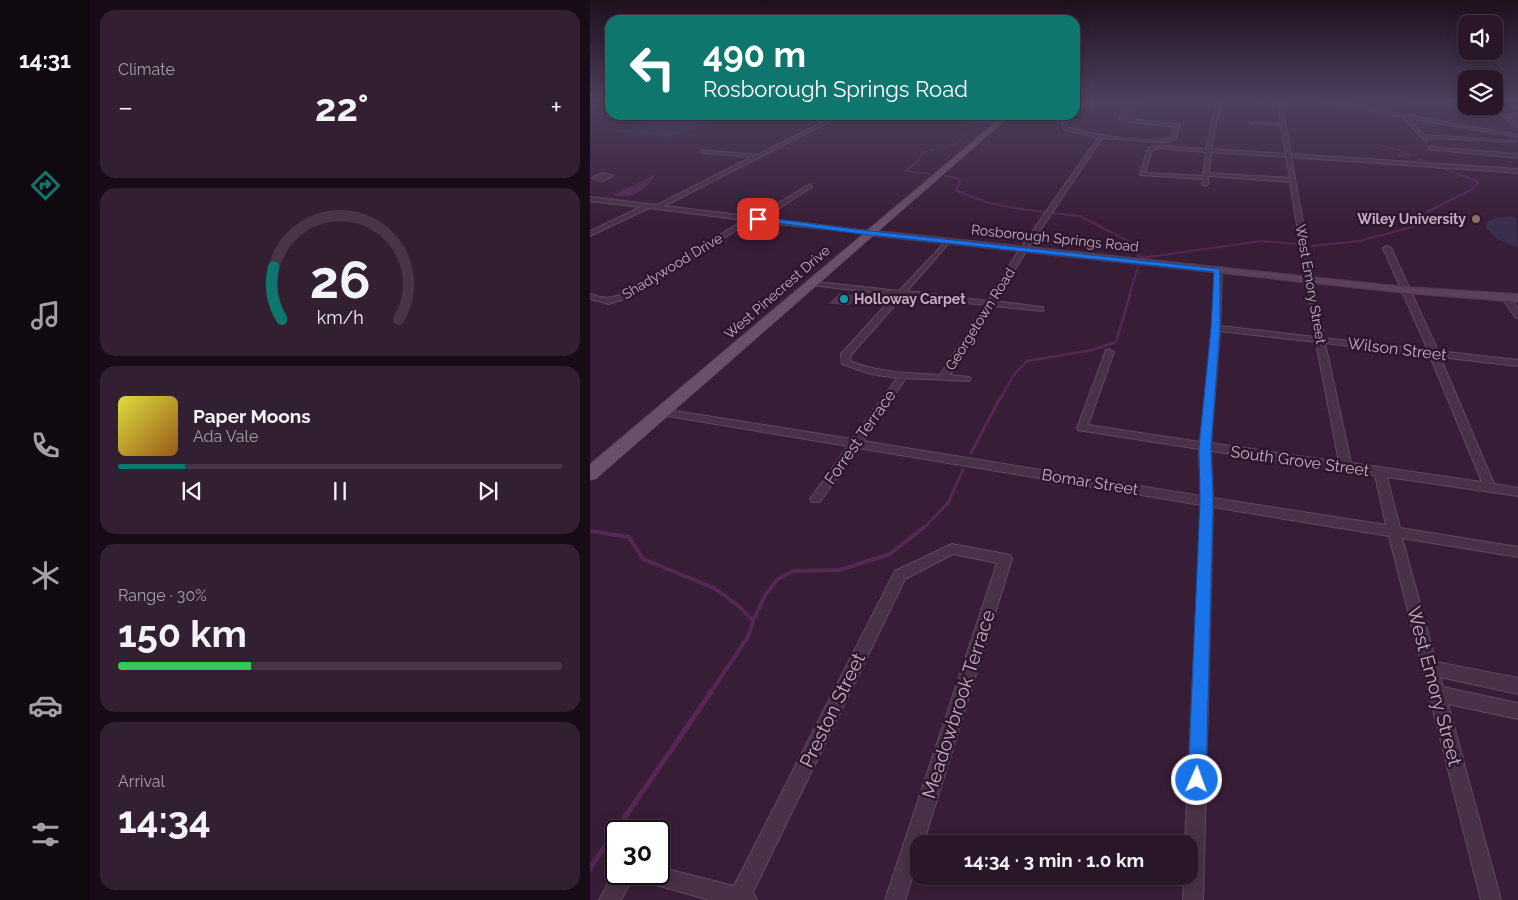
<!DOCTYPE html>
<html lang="en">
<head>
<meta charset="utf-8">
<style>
  :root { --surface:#2a1629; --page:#321f31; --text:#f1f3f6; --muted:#a59fa8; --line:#463546; --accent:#0f766e }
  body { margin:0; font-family:Raleway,sans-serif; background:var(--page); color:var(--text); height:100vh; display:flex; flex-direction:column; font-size:19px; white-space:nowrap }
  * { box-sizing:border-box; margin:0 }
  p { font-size:16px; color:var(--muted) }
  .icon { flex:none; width:28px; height:28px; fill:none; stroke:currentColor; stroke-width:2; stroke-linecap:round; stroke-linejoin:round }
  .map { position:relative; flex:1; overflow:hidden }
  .panel { display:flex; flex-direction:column; gap:10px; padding:10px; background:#170c17; width:500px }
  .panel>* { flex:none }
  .top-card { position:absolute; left:15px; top:15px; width:475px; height:105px; border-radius:15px; box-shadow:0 2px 12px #0003,0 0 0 1px var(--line); background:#0f766e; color:#fff; overflow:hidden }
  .fabs { position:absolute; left:868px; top:15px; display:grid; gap:10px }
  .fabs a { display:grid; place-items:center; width:45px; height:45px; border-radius:10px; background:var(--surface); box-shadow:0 2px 12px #0003,0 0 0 1px var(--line); font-size:25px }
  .speed { position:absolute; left:15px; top:820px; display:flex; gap:10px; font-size:25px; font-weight:700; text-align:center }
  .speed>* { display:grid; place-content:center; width:65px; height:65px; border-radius:50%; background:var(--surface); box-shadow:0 2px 12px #0003,0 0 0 1px var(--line); line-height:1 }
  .speed .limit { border:2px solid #111; border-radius:8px; background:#fff; color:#111 }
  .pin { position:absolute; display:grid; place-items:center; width:42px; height:42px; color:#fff; margin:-21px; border-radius:10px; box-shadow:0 2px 8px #0006 }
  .me { position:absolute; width:55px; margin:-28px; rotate:2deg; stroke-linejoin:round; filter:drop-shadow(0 0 4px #0008) }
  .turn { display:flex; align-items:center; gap:18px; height:105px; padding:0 15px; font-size:22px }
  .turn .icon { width:65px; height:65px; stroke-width:2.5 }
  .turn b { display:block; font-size:35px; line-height:42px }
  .big { font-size:38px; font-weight:700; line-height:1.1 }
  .panel .tile { flex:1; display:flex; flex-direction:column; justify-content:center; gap:8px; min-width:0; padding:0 18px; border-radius:15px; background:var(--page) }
  .panel .dial { align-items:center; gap:0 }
  .dial svg { height:130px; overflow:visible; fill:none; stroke:var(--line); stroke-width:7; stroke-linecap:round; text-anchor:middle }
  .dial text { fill:var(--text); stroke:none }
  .song { display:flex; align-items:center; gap:15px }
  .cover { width:60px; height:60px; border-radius:8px; background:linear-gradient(135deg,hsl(60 70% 55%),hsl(30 70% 35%)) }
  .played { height:5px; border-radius:2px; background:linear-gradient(90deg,var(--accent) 15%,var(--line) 15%) }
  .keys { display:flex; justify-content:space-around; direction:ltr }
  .heat { display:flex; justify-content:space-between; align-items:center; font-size:28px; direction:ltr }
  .charge { height:8px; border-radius:4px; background:linear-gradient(90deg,#34c759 30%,var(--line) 0) }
  .trip { position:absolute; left:320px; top:835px; width:288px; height:50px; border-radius:15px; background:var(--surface); box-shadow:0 2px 12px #0003,0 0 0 1px var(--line); font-weight:700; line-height:50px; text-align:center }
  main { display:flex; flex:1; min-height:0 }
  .menu { display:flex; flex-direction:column; width:90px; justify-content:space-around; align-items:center; background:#110910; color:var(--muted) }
  .menu .icon { width:35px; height:35px }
  .menu .on { color:var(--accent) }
  .menu b { font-size:22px; color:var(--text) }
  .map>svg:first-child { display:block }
  .green { fill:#392f4d }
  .water { fill:#562754 }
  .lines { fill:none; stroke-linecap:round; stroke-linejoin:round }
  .stream-far5 { stroke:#562754; stroke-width:1 }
  .stream-far4 { stroke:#562754; stroke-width:2 }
  .stream-far3 { stroke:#562754; stroke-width:2.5 }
  .stream-far2 { stroke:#562754; stroke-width:3 }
  .stream-far1 { stroke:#562754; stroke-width:4 }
  .stream { stroke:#562754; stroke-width:5 }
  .building { fill:#553453; stroke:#2f192e }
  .street-casing { stroke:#61495f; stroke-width:2 }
  .secondary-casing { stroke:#4f384d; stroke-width:2 }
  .primary-casing { stroke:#4f384d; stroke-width:1 }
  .street { fill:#493147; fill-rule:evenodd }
  .secondary { fill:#5c3f59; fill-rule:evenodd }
  .primary { fill:#694f68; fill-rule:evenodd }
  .route { fill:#1a73e8; stroke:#114b97 }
  .education-dot { fill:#8d6e63; stroke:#2d172c; stroke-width:2 }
  .culture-dot { fill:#0f9aa8; stroke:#2d172c; stroke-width:2 }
  .labels { text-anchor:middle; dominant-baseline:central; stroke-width:5; stroke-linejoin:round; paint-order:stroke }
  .far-poi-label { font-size:14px; font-weight:bold; fill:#c6abc3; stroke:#2d172c; text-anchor:end }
  .far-street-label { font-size:14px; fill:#c6abc3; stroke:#2d172c }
  .street-label { font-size:16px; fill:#c6abc3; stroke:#2d172c }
  .near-street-label { font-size:19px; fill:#c6abc3; stroke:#2d172c }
</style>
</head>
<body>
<main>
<nav class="menu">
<b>14:31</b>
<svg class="icon on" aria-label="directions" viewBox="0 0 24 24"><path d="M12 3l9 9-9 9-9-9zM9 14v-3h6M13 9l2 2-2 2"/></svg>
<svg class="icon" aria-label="music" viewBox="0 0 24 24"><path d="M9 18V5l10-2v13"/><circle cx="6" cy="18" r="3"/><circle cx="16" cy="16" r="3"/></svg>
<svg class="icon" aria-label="phone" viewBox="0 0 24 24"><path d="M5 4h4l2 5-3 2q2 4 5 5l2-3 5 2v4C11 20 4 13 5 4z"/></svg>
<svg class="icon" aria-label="climate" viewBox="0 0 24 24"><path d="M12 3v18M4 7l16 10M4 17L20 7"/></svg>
<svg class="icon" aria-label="car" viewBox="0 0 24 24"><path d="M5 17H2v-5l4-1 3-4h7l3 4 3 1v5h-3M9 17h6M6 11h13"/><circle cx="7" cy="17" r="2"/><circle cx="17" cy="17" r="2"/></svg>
<svg class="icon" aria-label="filters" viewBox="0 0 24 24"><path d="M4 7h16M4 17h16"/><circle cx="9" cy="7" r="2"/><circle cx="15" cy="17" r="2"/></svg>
</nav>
<section class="panel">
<div class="tile"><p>Climate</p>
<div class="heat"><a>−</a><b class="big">22°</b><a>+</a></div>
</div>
<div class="tile dial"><svg viewBox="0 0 100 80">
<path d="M14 69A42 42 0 1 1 86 69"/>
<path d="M14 69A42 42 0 0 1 9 37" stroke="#0f766e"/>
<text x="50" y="56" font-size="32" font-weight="700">26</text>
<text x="50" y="72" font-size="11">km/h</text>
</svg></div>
<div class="tile">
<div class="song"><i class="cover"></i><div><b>Paper Moons</b><p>Ada Vale</p></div></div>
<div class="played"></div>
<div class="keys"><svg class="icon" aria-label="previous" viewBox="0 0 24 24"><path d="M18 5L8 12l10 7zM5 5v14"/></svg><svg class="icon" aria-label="pause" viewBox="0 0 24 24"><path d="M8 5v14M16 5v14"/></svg><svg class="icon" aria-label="next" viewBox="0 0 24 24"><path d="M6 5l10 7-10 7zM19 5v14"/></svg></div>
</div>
<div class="tile"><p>Range · 30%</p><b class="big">150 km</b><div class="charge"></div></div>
<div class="tile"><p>Arrival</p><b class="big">14:34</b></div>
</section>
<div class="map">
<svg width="928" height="900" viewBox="0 0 928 900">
  <rect width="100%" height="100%" fill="#381d37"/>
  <g class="green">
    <polygon points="77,115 139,115 82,137 27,132"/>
    <polygon points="921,216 928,219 926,221 928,248 907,239 896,228 897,222 905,218"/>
  </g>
  <path class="water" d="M66,174C57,190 41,200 23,195Z"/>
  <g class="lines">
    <g class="stream-far5">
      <polyline points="668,100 669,104 687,106 688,108"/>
      <polyline points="693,108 709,113"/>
      <polyline points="400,121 410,115"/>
      <polyline points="385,128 397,122"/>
      <polyline points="785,144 812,151"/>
      <polyline points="339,151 365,144 384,129"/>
    </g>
    <g class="stream-far4">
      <polyline points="809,150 821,155"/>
      <polyline points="809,156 818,155"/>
      <polyline points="829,159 838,163"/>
      <polyline points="340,174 315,171 329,161 332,153 343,150"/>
      <path d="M355,176L367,178L370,181L366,190C394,204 424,209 455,212"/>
      <polyline points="462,213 490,216 542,243 548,248 548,256 552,257"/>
      <polyline points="722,246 770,241 829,225 837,212 881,190 889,182 850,167"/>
      <polyline points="551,258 672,241 706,244"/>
      <polyline points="539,296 548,266"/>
    </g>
    <polyline class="stream-far3" points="410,399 423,376 437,361 502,350 526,342 540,295"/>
    <g class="stream-far2">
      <polyline points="381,453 410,398"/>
      <polyline points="333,529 358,503 373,470"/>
    </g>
    <g class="stream-far1">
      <polyline points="0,531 39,537 53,559 124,588 150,607 163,621 158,637 120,693"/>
      <polyline points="163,621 175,595 188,579 203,571 250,570 300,554 334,527"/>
    </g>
    <polyline class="stream" points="0,868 121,692"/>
  </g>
  <polygon class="building" points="249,293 270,295 259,306 237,304"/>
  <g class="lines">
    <g class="street-casing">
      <g id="street">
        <path d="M502,100H558L541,103L542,104L533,118L590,125L586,138L579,141L569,142L512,138L437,250L405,301L450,307H453V311L403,306L360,375L379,377L381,379L379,381L316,378L273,441L611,496L609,449L488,430L487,428L516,350L519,349L524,352L498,425L610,442L622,328L625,268L632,270L630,326L725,337L700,182L619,176L618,184L615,186L612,184L613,179L550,175L558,148L567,146L616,149L627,100H631L621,149L696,154L691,125L660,123H691L687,100H691L701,154L928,169V173L701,157L734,338L838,350L793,248L797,246L801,248L848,351L928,360V366L850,357L904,484L928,488V496L797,477L810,528L928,547V557L812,538L846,662L928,678V694L850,677L853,687L928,703V719L858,704L911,900H891L799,536L623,507L613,900H593L594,876H599V844H595L611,505L268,448L230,502H222L220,499L258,446L72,415L67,412L72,409L262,439L307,378L281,374L252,364L251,354L305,295L222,285H219V281L309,291L357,240L359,241V243L317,291L398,301L429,250L508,138L474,129L472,123L479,115H483L476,123L478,127C496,135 564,144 582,137L585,127L531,121L529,118L538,104L534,103L502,102L485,111V108ZM567,148L616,152L613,176L555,173L562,150ZM621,152L696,157L700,178L619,173ZM313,296L395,305L350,375C320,373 288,373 260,361L261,355ZM630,331L726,342L749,462L621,443ZM735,343L840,356L892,482L761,463ZM621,451L785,475L796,525L623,498Z"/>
        <polygon points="725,100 733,100 928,135 928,137 819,118 833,135 926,141 924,142 836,138 837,140 835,141 813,117"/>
        <polygon points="811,100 876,102 876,104 813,101"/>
        <polygon points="904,104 928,105 928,107 904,106"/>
        <polygon points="928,113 928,115 917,116 928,125 928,128 911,115"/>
        <path d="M247,115H252L74,206L166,217L220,184L222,187L174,218L279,231L281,232V234L161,221L41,297L19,304L0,299V294C14,299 21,299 35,293L154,220L59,208L0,236V231L51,207L0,201V197L67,205L162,157L113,153L111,150L167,155Z"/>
        <polygon points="294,115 412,122 410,123"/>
        <polygon points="840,147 928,154 928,158 838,149"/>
        <polygon points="13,173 23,176 12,181 2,178"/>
        <polygon points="914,297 920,297 928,309 928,318 925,317 913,299"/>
        <polygon points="362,544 415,554 420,555 422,559 333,844 329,844 329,857 315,900 295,900 407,563 363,554 315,579 163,892 167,900 119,900 52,881 49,874 69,874 69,867 144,886 305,571"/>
        <polygon points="26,870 26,874 45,874 31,900 9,900"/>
      </g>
    </g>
    <g class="secondary-casing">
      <polygon id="secondary" points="279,230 816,287 928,294 928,302 816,293 276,235 276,231"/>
    </g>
    <g class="primary-casing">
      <polygon id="primary" points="414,115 421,115 6,479 0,480 0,464"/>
    </g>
    <use href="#street" class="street"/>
    <use href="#secondary" class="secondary"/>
    <use href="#primary" class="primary"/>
  </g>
  <linearGradient id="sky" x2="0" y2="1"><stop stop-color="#1f101e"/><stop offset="0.44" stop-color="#4d405e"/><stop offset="1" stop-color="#4d405e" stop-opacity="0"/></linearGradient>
  <rect width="928" height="226" fill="url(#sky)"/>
  <polygon class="route" points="168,217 271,230 630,269 630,328 621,447 623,501 616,780 613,787 607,790 600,787 598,780 610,501 609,447 621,328 624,272 271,234 165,220 165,217"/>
  <circle class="education-dot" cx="886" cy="219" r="5"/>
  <circle class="culture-dot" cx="254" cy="299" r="5"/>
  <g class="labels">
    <g class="far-poi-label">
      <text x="876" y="219">Wiley University</text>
      <text x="264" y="299" text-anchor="start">Holloway Carpet</text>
    </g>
    <g class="far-street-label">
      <text transform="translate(465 238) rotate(6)">Rosborough Springs Road</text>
      <text transform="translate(82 266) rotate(-31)">Shadywood Drive</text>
      <text transform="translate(721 284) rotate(80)">West Emory Street</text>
      <text transform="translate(187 292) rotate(-41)">West Pinecrest Drive</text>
      <text transform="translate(390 319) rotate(-58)">Georgetown Road</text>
    </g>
    <g class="street-label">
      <text transform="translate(807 349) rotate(7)">Wilson Street</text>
      <text transform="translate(270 437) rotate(-55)">Forrest Terrace</text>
      <text transform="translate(710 461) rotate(8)">South Grove Street</text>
      <text transform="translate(500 482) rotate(9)">Bomar Street</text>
    </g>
    <g class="near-street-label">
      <text transform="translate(845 686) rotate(75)">West Emory Street</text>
      <text transform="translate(368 704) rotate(-72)">Meadowbrook Terrace</text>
      <text transform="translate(242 710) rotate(-64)">Preston Street</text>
    </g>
  </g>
</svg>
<div class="fabs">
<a><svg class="icon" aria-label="sound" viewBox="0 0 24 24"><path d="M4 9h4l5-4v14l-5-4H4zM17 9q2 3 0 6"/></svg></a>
<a><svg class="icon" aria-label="layers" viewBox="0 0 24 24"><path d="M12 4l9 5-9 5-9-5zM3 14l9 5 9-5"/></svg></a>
</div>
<div class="speed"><div class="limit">30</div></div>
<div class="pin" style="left:168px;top:219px;background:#d93025"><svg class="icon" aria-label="arrive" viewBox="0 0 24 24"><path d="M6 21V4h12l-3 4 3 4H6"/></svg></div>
<svg class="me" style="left:607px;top:780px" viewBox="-20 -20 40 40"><circle r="17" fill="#1a73e8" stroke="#fff" stroke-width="3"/><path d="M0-11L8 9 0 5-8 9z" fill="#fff"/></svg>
<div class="trip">14:34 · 3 min · 1.0 km</div>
<div class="top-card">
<div class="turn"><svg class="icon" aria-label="left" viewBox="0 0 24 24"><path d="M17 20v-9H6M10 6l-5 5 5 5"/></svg><div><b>490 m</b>Rosborough Springs Road</div></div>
</div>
</div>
</main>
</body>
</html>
